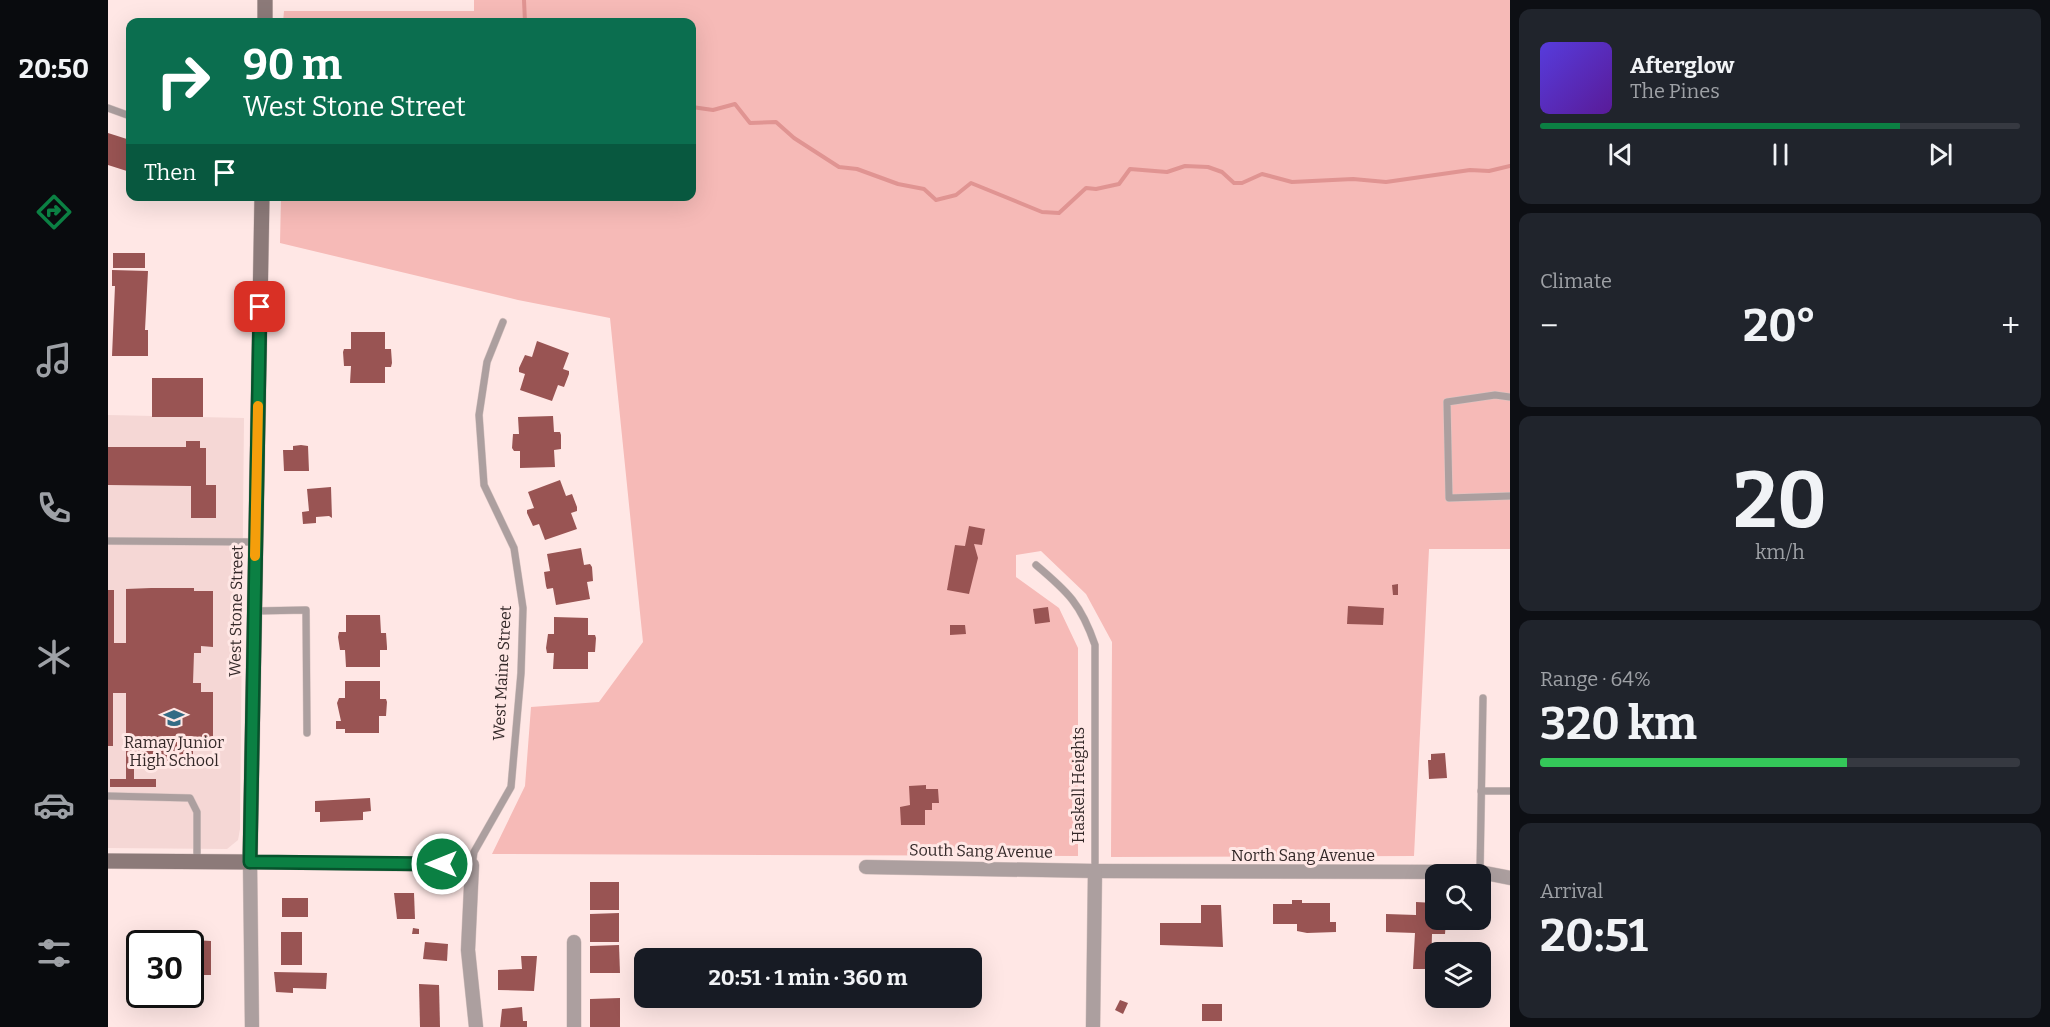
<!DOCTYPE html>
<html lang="en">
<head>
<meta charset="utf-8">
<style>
  :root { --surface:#171b24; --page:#20242c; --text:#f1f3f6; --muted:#9ea1a6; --line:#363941; --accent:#0b8043 }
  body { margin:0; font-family:Bitter,serif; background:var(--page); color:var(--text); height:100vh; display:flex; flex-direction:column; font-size:22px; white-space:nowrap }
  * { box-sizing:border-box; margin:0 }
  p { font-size:20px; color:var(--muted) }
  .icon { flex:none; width:33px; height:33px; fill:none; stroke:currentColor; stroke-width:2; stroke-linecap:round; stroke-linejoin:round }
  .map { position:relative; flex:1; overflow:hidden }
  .sheet { display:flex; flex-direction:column; gap:9px; padding:9px; background:#0d0f14; width:540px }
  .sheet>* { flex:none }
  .banner { position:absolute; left:18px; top:18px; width:570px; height:183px; border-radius:12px; box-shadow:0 6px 24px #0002; background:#0b6e4f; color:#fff; overflow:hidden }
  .tools { position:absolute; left:1317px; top:864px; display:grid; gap:12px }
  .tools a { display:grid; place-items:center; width:66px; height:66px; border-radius:12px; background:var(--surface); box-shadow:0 6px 24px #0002; font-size:30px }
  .speed { position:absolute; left:18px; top:930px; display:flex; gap:12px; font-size:30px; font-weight:700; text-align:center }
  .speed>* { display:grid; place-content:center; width:78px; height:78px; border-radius:50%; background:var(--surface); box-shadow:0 6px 24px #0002; line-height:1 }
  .speed .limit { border:3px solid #111; border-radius:9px; background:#fff; color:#111 }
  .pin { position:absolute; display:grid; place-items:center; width:51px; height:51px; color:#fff; margin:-26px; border-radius:12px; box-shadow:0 3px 9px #0006 }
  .me { position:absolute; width:66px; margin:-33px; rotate:270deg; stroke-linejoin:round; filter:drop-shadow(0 0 4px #0008) }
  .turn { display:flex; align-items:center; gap:21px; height:126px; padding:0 18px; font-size:27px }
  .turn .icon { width:78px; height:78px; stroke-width:2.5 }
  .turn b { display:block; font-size:42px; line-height:51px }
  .then { display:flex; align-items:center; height:57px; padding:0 18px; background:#0003; gap:12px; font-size:22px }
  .big { font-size:45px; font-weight:700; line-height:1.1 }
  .sheet .widget { flex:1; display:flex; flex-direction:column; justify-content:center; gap:9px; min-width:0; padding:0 21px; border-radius:12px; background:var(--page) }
  .sheet .dial { align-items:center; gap:0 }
  .dial b { font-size:78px; line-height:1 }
  .song { display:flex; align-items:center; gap:18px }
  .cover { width:72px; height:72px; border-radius:9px; background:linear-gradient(135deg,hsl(250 70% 55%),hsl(270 70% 35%)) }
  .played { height:6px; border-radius:3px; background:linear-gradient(90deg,var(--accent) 75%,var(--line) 75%) }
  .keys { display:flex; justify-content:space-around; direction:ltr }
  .heat { display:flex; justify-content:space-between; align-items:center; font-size:33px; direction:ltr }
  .charge { height:9px; border-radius:4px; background:linear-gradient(90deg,#34c759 64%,var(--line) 0) }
  .trip { position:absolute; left:526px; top:948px; width:348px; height:60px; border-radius:12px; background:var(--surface); box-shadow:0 6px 24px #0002; font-weight:700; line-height:60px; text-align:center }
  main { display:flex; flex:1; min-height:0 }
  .dock { display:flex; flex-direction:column; width:108px; justify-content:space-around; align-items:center; background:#090b0e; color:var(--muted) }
  .dock .icon { width:42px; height:42px }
  .dock .on { color:var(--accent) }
  .dock b { font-size:27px; color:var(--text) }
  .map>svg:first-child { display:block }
  .built { fill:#f5d7d5 }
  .green { fill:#f6bab7 }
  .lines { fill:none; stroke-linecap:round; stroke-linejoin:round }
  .stream { stroke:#e09492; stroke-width:4 }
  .building { fill:#995453 }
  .lane-casing { stroke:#dac5c3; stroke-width:8 }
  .street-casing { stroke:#dac5c3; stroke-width:15 }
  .secondary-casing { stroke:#dac5c3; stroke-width:16 }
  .lane { stroke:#ac9f9f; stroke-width:7 }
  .street { stroke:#ac9f9f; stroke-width:14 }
  .secondary { stroke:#8c7a79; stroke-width:15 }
  .route-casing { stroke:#07532c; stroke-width:15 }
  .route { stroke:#0b8043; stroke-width:10 }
  .slow { stroke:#f59e0b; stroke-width:10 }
  .labels { text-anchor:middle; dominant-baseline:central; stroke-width:6; stroke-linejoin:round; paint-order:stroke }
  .street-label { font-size:16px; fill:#332828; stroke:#ffe7e5 }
  .poi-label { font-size:16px; fill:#332828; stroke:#ffe7e5 }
</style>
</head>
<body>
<main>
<nav class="dock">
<b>20:50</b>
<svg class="icon on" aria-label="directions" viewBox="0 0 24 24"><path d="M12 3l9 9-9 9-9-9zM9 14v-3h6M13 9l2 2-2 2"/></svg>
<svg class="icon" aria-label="music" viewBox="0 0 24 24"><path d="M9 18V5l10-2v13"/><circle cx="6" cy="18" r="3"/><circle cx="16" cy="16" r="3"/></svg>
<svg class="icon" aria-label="phone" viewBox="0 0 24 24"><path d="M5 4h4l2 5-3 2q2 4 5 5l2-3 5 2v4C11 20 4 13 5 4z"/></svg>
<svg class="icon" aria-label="climate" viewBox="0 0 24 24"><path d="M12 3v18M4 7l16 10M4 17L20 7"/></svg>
<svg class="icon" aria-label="car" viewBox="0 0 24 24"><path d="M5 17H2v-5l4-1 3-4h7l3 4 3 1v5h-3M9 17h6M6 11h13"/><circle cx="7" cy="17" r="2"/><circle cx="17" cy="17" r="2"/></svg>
<svg class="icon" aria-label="filters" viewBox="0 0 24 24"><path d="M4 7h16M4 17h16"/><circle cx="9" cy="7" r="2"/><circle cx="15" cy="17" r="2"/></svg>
</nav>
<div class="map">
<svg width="1402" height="1027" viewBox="0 0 1402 1027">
  <rect width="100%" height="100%" fill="#ffe7e5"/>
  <polygon class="built" points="0,415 136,418 132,829 130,840 119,849 0,848"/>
  <polygon class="green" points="366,0 1402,0 1402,549 1321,549 1306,856 1003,857 1004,642 978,594 933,551 908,555 908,577 951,608 970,648 970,856 384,854 417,786 423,707 491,702 535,642 502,318 410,300 172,243 173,197 584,196 584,22 175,22 176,11 366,11"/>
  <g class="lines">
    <g class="stream">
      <polyline points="416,0 417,22"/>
      <polyline points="584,107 605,110 627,104 642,123 668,122 686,138 731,167 749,169 790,184 816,189 828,200 848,195 863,183 934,212 951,213 978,188 988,189 1011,184 1022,169 1059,172 1077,166 1100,167 1114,172 1126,183 1134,183 1154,174 1184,182 1245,179 1278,182 1362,170 1381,171 1402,166"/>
    </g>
  </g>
  <g class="building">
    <polygon points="0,133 22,140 22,172 0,165"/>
    <rect x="5" y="253" width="32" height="15"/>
    <polygon points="4,270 40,271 37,330 40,330 40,356 4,356 7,286 4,286"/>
    <polygon points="243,332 277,332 277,349 283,349 284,363 283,367 277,367 277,383 242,383 243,366 236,366 235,352 236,349 243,349"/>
    <polygon points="429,341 461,353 455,369 461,371 461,374 456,387 450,385 444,401 412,390 417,374 411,372 411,368 417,355 424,357"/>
    <rect x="44" y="378" width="51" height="39"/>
    <polygon points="445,416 446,432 452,432 453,435 453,449 446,450 447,467 412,468 412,451 406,451 404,448 405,434 411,434 410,417"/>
    <polygon points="78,441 92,441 92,448 98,448 98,485 108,485 108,518 83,518 83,486 0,485 0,447 78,447"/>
    <polygon points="193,445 200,446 201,471 176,471 175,450 185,450 185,446"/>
    <polygon points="452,480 458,496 464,494 469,507 469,511 463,513 469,529 437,540 431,524 425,526 419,513 419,510 426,508 420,492"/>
    <polygon points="223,487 224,518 221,516 208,517 208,523 195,524 194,512 201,511 199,489"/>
    <polygon points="861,526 877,529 874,545 866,544 870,558 861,594 839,590 847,545 857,546"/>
    <polygon points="473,548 476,565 482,564 484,567 485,581 479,582 482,599 448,605 445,588 439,589 438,586 436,572 442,571 439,554"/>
    <polygon points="1290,584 1290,595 1285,595 1284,585"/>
    <polygon points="43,588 86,588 86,591 105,591 105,647 93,646 93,653 86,653 85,683 93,683 93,692 105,692 105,747 85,747 85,764 41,764 41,754 26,753 26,779 48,779 48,787 2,787 2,779 18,779 18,693 5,693 5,746 0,746 0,590 6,590 6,643 18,643 18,589"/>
    <polygon points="1240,606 1276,608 1275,625 1239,624"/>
    <polygon points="940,607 942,622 927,624 925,609"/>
    <polygon points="238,615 272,615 273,633 278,633 279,647 279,650 272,650 272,667 238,667 237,650 232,650 230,637 231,632 238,632"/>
    <polygon points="446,617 480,618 480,635 487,635 488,638 487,652 480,652 480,669 445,669 446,653 439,653 438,648 440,634 446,634"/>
    <polygon points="842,625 857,625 858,634 842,635"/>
    <polygon points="237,681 272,681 272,699 278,699 279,702 278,716 271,716 271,733 237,733 237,729 228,729 228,721 233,721 229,703 231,698 237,698"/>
    <polygon points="1337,753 1339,778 1321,779 1320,760 1323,760 1323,754"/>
    <polygon points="818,785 818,789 830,789 831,803 824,803 824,810 817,810 817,825 793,825 792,807 802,805 801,786"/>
    <polygon points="262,798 263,811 255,812 255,820 212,822 212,812 207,812 207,801"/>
    <rect x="482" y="882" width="29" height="28"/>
    <polygon points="286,893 306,893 307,919 289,919"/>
    <rect x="174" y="898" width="26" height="19"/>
    <polygon points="1184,900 1194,900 1194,903 1222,903 1222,922 1228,922 1228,932 1199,933 1189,931 1189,924 1165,924 1165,904 1184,904"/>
    <polygon points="1308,902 1326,903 1328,920 1338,920 1337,934 1324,934 1323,969 1305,969 1307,933 1278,932 1278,914 1308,915"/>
    <polygon points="1093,905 1113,905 1115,947 1052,945 1052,923 1093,923"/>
    <polygon points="511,913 511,942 482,942 482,914"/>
    <polygon points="305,928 311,929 311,934 304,934"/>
    <rect x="173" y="932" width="21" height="33"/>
    <polygon points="53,934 86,934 86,940 103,941 103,975 85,975 85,981 82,981 82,944 35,944 35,940 52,940"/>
    <polygon points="317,942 340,944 339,961 315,959"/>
    <polygon points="511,945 512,973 482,973 482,946"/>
    <polygon points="413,956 429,956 426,991 390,990 390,970 414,969"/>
    <polygon points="166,972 219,973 218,989 185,988 185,993 168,992"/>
    <polygon points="311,984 331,985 332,1027 312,1027"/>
    <polygon points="512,998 512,1027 482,1027 482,999"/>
    <polygon points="1012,1000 1020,1003 1015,1014 1007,1010"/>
    <rect x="1094" y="1004" width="20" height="17"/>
    <polygon points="414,1007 415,1021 419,1021 419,1027 392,1027 394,1009"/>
  </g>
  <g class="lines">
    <g class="lane-casing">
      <g id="lane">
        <polyline points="0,108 22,116"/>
        <polyline points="1402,397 1387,395 1339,402 1341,498 1402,496"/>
        <polyline points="0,541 147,542"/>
        <path d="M928,565C960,592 973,604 987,645V871"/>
        <polyline points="147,611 198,610 199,733"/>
        <polyline points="1373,791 1402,791"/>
        <polyline points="0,796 82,798 89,812 89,861"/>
        <polyline points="364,865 366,852 403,787 413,673 415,608 406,548 376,485 371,415 379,362 395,322"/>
        <polyline points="1372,872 1375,698"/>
      </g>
    </g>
    <g class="street-casing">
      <g id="street">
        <polyline points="758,867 987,871 1372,872 1402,878"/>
        <polyline points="466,942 466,1027"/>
        <polyline points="144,1027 142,862 364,865 360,950 368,1027"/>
        <polyline points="985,1027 987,871"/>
      </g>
    </g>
    <g class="secondary-casing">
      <g id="secondary">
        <polyline points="157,22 157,0"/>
        <polyline points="0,861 142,862 154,196"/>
      </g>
    </g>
    <use href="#lane" class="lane"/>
    <use href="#street" class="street"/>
    <use href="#secondary" class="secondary"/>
  </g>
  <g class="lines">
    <g class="route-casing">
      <polyline id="route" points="152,307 142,862 334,864"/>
    </g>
    <use href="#route" class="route"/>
    <polyline class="slow" points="147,556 150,406"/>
  </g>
  <defs>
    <g id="school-bare" transform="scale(1.62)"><path d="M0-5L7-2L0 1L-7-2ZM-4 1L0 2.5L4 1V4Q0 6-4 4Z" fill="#336b85" stroke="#ffe7e5" stroke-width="2.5" paint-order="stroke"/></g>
  </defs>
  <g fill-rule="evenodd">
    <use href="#school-bare" x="66" y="718"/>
  </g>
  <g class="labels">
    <g class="street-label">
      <text transform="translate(128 611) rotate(-89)">West Stone Street</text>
      <text transform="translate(394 673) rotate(-87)">West Maine Street</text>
      <text transform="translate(970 785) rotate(-90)">Haskell Heights</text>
      <text transform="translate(873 851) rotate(1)">South Sang Avenue</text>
      <text x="1195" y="855">North Sang Avenue</text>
    </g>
    <g class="poi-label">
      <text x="66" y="742">Ramay Junior<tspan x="66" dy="18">High School</tspan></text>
    </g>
  </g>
</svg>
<div class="tools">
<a><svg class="icon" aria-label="search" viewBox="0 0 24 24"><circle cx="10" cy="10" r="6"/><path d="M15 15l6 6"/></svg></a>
<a><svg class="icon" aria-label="layers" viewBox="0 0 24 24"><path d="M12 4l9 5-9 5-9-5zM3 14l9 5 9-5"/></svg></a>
</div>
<div class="speed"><div class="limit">30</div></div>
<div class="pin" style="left:152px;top:307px;background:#d93025"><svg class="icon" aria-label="arrive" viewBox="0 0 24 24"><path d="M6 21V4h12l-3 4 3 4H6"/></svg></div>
<svg class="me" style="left:334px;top:864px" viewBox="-20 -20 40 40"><circle r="17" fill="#0b8043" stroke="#fff" stroke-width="3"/><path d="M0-11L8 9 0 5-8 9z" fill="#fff"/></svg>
<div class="trip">20:51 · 1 min · 360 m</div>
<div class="banner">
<div class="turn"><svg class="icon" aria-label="right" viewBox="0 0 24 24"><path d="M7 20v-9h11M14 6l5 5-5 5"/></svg><div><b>90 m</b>West Stone Street</div></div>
<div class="then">Then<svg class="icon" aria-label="arrive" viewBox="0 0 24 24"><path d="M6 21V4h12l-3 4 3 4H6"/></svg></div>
</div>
</div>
<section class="sheet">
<div class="widget">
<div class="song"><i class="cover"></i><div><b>Afterglow</b><p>The Pines</p></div></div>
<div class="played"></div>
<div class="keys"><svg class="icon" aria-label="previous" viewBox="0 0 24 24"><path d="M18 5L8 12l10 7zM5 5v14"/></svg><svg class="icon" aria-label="pause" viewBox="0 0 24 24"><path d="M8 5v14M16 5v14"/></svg><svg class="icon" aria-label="next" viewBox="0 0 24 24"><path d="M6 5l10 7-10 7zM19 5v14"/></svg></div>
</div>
<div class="widget"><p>Climate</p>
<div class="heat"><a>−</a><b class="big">20°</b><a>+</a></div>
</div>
<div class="widget dial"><b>20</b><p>km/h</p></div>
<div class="widget"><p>Range · 64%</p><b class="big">320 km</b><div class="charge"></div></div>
<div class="widget"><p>Arrival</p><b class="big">20:51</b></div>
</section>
</main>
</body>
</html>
